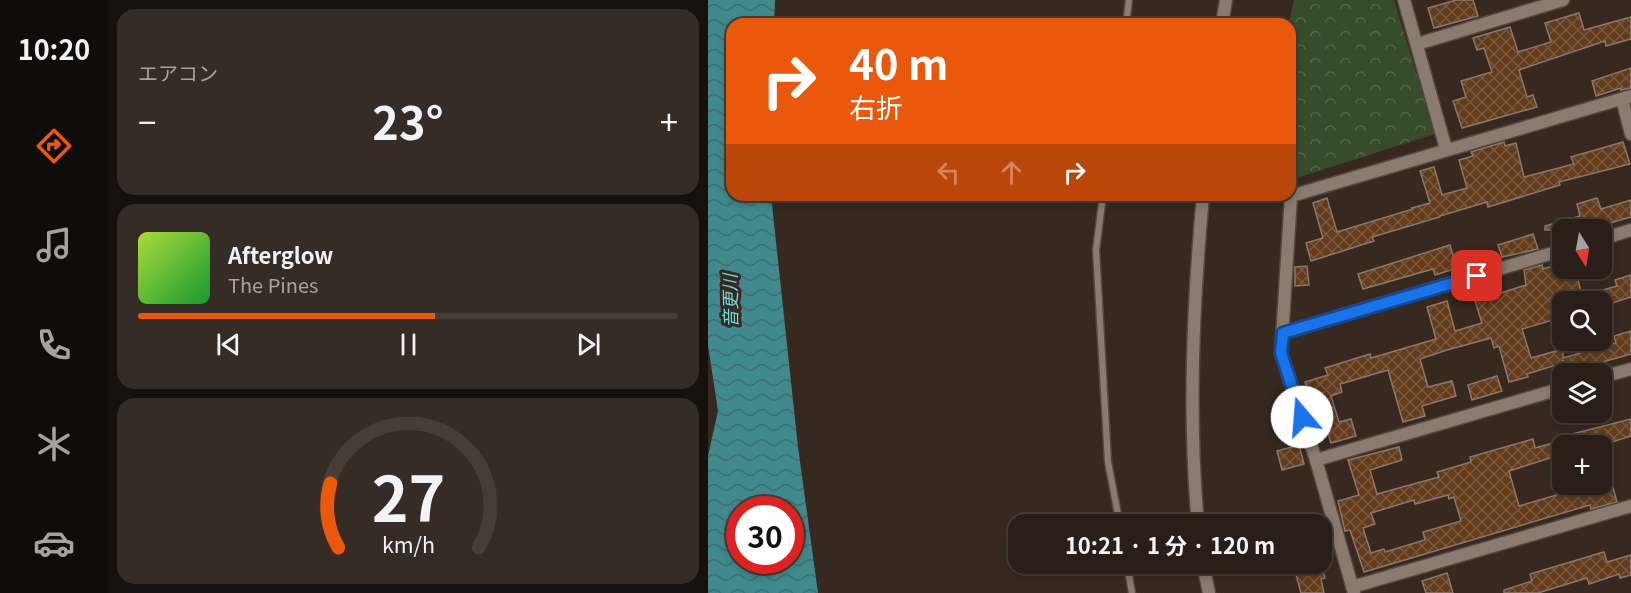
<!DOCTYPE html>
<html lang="ja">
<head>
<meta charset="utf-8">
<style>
  :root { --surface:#291f18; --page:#352c25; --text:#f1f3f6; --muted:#a5a2a2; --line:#453d37; --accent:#ea580c }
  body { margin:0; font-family:Georgia,"Noto Sans JP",serif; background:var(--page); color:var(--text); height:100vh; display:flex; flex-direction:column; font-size:22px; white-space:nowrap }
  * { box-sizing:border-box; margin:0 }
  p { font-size:20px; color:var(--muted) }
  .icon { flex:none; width:33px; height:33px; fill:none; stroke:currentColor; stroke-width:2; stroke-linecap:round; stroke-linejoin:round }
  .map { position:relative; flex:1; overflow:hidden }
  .sheet { display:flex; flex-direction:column; gap:9px; padding:9px; background:#17110d; width:600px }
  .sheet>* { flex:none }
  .top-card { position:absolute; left:18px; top:18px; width:570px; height:183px; border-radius:18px; box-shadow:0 3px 9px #0003,0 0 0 2px var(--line); background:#ea580c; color:#fff; overflow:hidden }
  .needle { width:39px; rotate:169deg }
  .buttons { position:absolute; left:844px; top:219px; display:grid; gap:12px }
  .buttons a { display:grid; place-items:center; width:60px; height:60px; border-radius:12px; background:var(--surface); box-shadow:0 3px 9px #0003,0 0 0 2px var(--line); font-size:30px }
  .speed { position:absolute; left:18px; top:496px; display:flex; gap:12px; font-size:30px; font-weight:700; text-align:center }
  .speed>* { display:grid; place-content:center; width:78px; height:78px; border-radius:50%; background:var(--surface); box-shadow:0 3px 9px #0003,0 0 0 2px var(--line); line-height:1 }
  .speed .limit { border:9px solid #d22; background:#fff; color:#111 }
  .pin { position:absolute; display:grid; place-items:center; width:51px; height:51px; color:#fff; margin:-26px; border-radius:12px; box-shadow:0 3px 9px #0006 }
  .me { position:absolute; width:66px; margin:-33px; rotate:342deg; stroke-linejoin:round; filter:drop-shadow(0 0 4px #0008) }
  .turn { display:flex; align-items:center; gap:21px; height:126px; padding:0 24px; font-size:27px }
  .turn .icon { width:78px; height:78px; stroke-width:2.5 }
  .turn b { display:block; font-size:42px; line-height:51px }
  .lanes { display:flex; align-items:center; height:57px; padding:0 24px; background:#0003; justify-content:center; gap:30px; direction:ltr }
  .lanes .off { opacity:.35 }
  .big { font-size:45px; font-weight:700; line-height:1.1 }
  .sheet .widget { flex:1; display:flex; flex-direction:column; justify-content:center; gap:9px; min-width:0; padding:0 21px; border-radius:18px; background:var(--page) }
  .sheet .dial { align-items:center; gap:0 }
  .dial svg { height:156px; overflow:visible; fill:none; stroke:var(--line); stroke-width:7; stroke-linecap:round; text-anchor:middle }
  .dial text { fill:var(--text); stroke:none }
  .song { display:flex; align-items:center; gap:18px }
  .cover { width:72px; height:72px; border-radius:9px; background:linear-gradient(135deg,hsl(80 70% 55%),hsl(130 70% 35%)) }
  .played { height:6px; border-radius:3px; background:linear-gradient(90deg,var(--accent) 55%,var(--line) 55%) }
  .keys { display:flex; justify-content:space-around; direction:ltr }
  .heat { display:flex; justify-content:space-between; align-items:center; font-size:33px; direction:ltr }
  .trip { position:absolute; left:300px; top:514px; width:324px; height:60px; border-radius:18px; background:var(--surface); box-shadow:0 3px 9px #0003,0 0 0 2px var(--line); font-weight:700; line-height:60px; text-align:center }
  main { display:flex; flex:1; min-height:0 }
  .tabs { display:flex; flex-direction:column; width:108px; justify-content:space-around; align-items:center; background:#100c0a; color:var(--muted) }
  .tabs .icon { width:42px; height:42px }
  .tabs .active { color:var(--accent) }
  .tabs b { font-size:27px; color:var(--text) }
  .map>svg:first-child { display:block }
  .park { fill:url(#park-crowns) }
  .water { fill:url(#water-waves); fill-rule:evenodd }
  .building { fill:url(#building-cross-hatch); stroke:#88786d; stroke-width:1.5; fill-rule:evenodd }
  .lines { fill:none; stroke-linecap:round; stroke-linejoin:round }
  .lane-casing { stroke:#534840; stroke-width:9 }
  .street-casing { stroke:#534840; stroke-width:15 }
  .lane { stroke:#8a7a6f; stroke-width:6 }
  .street { stroke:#8a7a6f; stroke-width:12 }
  .route-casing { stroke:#114b97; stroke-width:15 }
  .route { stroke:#1a73e8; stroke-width:10 }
  .labels { text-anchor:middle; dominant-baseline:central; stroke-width:6; stroke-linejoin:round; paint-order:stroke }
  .water-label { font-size:18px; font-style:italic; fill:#6bdbe0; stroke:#372920 }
</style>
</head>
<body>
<main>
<nav class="tabs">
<b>10:20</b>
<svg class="icon active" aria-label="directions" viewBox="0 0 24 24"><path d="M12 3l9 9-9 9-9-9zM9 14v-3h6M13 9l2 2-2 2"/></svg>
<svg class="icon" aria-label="music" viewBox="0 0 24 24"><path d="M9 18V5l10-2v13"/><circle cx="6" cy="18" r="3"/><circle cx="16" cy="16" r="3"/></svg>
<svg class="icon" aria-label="phone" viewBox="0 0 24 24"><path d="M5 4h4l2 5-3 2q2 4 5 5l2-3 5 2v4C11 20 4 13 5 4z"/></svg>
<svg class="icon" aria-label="climate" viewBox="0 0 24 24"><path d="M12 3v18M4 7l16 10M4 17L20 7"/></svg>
<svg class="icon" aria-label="car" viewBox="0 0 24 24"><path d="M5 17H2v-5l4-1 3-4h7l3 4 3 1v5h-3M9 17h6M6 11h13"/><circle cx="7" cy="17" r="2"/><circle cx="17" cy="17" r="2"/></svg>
</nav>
<section class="sheet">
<div class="widget"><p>エアコン</p>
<div class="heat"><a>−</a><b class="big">23°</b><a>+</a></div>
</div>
<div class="widget">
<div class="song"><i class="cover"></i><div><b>Afterglow</b><p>The Pines</p></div></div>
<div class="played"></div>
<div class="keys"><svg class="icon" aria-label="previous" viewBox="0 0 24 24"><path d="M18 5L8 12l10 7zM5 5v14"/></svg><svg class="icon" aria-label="pause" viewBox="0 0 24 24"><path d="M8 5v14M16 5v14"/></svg><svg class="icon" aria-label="next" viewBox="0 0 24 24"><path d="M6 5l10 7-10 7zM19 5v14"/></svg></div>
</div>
<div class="widget dial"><svg viewBox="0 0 100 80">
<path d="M14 69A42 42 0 1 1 86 69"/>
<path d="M14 69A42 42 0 0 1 10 36" stroke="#ea580c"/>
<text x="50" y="56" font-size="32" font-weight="700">27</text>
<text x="50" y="72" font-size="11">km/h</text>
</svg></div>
</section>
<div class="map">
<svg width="923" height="593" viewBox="0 0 923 593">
  <defs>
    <pattern id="park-crowns" width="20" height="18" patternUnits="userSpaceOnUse" patternTransform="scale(1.5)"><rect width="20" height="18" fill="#364c2a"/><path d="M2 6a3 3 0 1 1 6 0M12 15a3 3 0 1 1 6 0" fill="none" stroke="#536648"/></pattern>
    <pattern id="water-waves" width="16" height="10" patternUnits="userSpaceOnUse" patternTransform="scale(1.5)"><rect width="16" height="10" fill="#40898c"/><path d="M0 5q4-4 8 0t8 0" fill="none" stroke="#426d6e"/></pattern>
    <pattern id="building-cross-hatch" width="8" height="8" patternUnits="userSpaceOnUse" patternTransform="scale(1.5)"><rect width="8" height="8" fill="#643c1c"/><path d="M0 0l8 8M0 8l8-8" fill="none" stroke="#7a583c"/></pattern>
  </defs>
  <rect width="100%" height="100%" fill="#372920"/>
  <polygon class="park" points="586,0 686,0 727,134 582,180 581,24"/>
  <path class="water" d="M0,0H67L66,24H24V195H63L90,447L110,593H0V456L10,411L0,345ZM32,510H82V561H32Z"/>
  <g class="building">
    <polygon points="748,0 765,0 770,16 726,28 720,8"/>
    <polygon points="871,13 876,30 923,17 923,39 898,46 897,41 811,70 819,97 825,95 829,107 754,128 745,101 758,97 753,81 784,72 776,48 769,50 765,38 802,27 810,52 843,42 837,23"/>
    <polygon points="923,68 923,88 913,90 913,88 888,96 884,81"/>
    <polygon points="796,142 797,146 808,143 816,177 866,164 863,157 915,142 922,164 851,182 852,185 780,207 779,202 732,216 732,217 664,237 666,241 603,261 598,243 615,238 605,203 619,198 629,232 705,209 704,208 722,203 712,171 726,167 734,195 759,188 751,160 765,156 763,152"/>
    <polygon points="889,198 893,209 923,200 923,217 878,230 837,230 837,226 872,216 869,204"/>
    <polygon points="825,234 830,249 794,257 790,245"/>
    <polygon points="742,245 749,268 727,275 725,269 655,289 650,274"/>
    <polygon points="855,263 855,268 867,268 874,296 909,286 907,280 923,275 923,297 895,306 894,302 855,302 855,317 814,329 823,358 855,349 855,358 908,343 906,336 923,331 923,354 859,372 855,360 855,363 819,374 820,377 801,382 791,346 786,348 783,338 739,350 712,359 720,387 744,381 748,396 714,406 717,416 695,422 680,370 632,384 634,392 623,396 631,422 643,419 648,436 623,443 610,399 603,401 597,382 620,375 617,368 662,354 663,358 728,339 719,307 739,301 747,331 774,323 767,301 818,285 816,270 834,265 835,269"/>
    <polygon points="599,266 601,285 587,286 587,267"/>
    <polygon points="789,376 794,391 764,400 760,385"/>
    <polygon points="923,419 923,436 891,446 868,446 864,434"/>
    <path d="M825,439L827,448L855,440V454L801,471L811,506L876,487V484H904L909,502L883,509L882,505L656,572L642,530L637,531L630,501L651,495L640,460L691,447L694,460L662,470L669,494L731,477L729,472L763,462L762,457ZM740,495L741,499L746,497L753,521L715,532L717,540L677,552L676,549L663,553L655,528L667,524L663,513L706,500L707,504Z"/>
    <polygon points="591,445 596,464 574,470 569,451"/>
    <polygon points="896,552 899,562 923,555 923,575 912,578 911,574 881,584 879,578 830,593 796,593 796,590 824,581 822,574"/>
    <polygon points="585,564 613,564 617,578 613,579 616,593 593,593"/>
    <polygon points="739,573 745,593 718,593 714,581"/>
  </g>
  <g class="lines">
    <g class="lane-casing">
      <g id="lane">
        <polyline points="418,24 421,0"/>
        <polyline points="395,195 388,250 400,462 412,525"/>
        <polyline points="419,564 424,593"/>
      </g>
    </g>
    <g class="street-casing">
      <g id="street">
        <polyline points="696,0 738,149"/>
        <polyline points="514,24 518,0"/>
        <polyline points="709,44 855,0"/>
        <polyline points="914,99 923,134"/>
        <polyline points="894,239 923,230"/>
        <polyline points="575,333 855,250"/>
        <polyline points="894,377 923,369"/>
        <polyline points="608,460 855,388"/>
        <path d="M490,525C480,415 485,305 495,195"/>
        <polyline points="495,564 501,593"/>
        <polyline points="644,587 923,506"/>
        <polyline points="646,593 608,460 573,353 583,196 923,96"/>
      </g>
    </g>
    <use href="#lane" class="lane"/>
    <use href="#street" class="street"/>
  </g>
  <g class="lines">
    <g class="route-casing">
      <polyline id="route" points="594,417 573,353 575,333 769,276"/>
    </g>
    <use href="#route" class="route"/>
  </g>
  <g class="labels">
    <g class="water-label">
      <text transform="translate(21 301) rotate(-91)">音更川</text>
    </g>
  </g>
</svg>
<div class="buttons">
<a><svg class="needle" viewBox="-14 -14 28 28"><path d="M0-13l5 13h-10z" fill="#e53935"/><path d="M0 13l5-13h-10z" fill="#a5a2a2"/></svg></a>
<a><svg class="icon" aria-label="search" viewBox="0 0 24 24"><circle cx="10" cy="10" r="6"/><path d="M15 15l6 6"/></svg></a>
<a><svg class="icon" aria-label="layers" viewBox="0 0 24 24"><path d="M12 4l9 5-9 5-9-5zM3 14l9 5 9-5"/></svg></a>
<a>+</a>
</div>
<div class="speed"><div class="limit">30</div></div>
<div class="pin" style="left:769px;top:276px;background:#d93025"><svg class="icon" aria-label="arrive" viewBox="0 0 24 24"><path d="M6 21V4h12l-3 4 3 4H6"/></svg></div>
<svg class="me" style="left:594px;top:417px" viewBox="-20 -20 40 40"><circle r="19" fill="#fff"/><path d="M0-13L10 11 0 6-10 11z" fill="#1a73e8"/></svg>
<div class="trip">10:21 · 1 分 · 120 m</div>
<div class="top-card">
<div class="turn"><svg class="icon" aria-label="right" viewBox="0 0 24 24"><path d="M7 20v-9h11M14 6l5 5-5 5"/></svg><div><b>40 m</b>右折</div></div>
<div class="lanes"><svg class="icon off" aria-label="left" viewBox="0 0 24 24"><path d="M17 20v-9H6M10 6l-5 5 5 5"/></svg><svg class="icon off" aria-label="ahead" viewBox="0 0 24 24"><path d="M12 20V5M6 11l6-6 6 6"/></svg><svg class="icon" aria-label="right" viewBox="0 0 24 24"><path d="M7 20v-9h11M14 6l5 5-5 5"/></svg></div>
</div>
</div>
</main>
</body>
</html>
